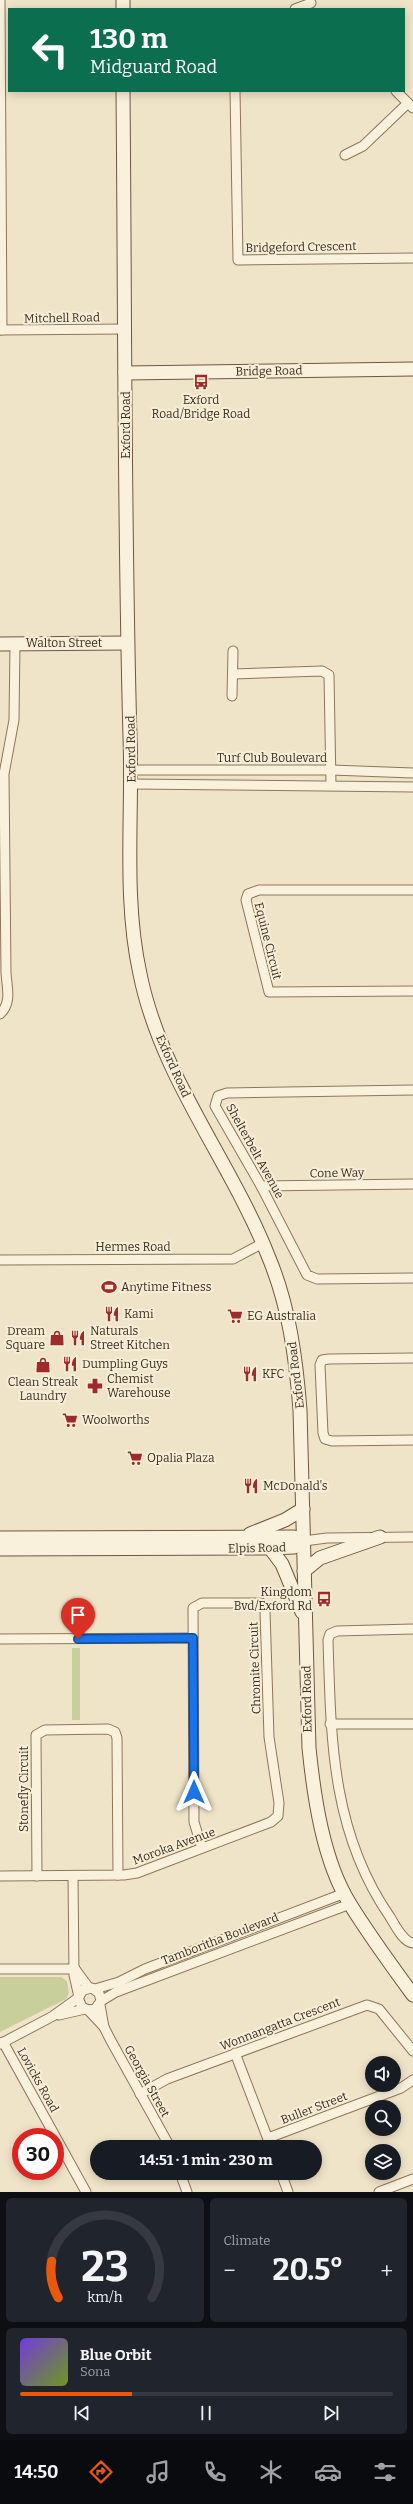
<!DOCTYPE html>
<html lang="en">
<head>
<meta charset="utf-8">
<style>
  :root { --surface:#171b24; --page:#20242c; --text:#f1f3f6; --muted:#9ea1a6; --line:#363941; --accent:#ea580c }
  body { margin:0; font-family:Bitter,serif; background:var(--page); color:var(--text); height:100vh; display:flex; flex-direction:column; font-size:15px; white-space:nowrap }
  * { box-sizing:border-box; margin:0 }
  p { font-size:13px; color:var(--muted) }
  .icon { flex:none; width:22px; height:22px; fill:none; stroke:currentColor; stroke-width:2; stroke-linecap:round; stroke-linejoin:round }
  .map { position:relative; height:2192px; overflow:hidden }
  .drawer { display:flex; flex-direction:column; gap:6px; padding:6px; background:#0d0f14; flex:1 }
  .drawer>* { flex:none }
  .banner { position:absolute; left:8px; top:8px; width:397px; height:84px; border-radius:0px; box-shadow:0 2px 10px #0003; background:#0b6e4f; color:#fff; overflow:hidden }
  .fabs { position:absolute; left:365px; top:2056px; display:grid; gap:8px }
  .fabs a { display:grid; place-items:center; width:36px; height:36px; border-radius:50%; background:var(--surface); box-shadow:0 2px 10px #0003; font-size:20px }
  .speed { position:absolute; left:12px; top:2128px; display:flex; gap:8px; font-size:20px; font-weight:700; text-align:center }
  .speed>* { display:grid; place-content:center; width:52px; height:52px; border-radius:50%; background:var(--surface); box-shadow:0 2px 10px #0003; line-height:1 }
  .speed .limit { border:6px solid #d22; background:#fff; color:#111 }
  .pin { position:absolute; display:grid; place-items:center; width:34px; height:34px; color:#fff; margin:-41px -17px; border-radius:50% 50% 50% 0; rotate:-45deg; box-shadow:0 0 4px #0007 }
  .pin .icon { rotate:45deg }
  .me { position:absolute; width:44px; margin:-22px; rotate:0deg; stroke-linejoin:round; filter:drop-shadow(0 0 3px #0008) }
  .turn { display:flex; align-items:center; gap:14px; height:84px; padding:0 16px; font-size:18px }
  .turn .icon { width:52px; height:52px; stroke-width:2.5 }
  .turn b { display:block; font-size:28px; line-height:34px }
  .big { font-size:30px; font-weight:700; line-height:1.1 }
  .drawer .tile { flex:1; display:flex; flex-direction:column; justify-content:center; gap:6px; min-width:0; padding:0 14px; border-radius:6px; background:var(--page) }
  .drawer .dial { align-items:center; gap:0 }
  .dial svg { height:104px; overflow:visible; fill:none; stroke:var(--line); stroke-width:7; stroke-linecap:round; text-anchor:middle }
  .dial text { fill:var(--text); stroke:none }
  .song { display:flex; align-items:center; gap:12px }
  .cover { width:48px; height:48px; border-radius:6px; background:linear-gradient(135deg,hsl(260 70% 55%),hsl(80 70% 35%)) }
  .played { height:4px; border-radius:2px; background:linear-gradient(90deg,var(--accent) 30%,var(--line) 30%) }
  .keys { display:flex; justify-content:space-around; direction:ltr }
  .heat { display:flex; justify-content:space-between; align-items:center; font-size:22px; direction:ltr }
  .drawer .tiles { flex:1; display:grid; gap:6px; grid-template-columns:1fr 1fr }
  .tile:last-child { grid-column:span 2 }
  .trip { position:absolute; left:90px; top:2140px; width:232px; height:40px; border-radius:20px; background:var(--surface); box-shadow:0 2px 10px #0003; font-weight:700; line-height:40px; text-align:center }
  .tabs { display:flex; height:64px; justify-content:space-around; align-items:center; background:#090b0e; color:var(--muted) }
  .tabs .icon { width:28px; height:28px }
  .tabs .on { color:var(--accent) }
  .tabs b { font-size:18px; color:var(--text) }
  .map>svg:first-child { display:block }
  .green { fill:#c9cf9b }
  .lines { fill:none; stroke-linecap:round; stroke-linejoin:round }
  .street-casing { stroke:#8d765c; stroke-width:11 }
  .secondary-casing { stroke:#6f573f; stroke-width:15 }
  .street { stroke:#faf1dc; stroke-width:9 }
  .secondary { stroke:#faf1dc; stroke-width:13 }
  .route-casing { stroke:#114b97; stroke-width:10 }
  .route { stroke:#1a73e8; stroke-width:7 }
  .labels { text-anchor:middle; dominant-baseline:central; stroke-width:4; stroke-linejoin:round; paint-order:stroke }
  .street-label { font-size:12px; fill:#3d2e20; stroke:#f7eed8 }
  .poi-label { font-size:12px; fill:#3d2e20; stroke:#f7eed8; text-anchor:start }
</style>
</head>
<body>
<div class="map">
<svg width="413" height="2192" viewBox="0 0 413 2192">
  <rect width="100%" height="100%" fill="#f0e4c8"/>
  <g class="green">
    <rect x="72" y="1648" width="8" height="72"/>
    <polygon points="0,1977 61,1977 67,1981 69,1993 66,1999 0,2032"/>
  </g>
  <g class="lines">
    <g class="street-casing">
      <g id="street">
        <polyline points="0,0 2,330"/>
        <polyline points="295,9 311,3"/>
        <polyline points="235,91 238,260 413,258"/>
        <polyline points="396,91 413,108"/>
        <polyline points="345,155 363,146 408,103"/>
        <polyline points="0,330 125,329"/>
        <polyline points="233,674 322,671 329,675 331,785"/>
        <polyline points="232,696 233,651"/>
        <polyline points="131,770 331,770 413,773"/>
        <polyline points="132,784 413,787"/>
        <polyline points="413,890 259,890 248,894 246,900 269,992 413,991"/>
        <path d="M0,1014C12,1003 7,988 6,973L4,774L14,720L15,644"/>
        <polyline points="413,1090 227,1093 218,1096 215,1106 261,1186 307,1275 317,1279 413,1278"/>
        <polyline points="261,1186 413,1184"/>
        <polyline points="0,1260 233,1259 263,1243"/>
        <polyline points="413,1358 329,1359 322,1360 320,1365 323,1433 325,1439 332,1441 413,1440"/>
        <polyline points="304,1541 327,1538 413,1537"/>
        <path d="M413,1629L337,1631L330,1634L328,1640C331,1738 331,1832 390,1917C395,1925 403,1942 413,1943"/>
        <polyline points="0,1639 193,1638"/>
        <polyline points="330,1724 413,1724"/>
        <polyline points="0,1876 124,1875 137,1873 271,1822 278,1816 279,1803 269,1737 265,1611 261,1603 202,1603 193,1608 194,1822 202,1848"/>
        <polyline points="37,1876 36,1735 45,1730 108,1729 115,1732 117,1738 118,1875"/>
        <polyline points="73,1876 74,1975 79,1997"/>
        <polyline points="0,1969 75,1969"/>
        <polyline points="75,1969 89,1988"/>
        <polyline points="95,1989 119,1982 145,1969 345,1893"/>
        <polyline points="101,2001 99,1993 92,1988 83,1990 78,1998 82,2007 88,2010 95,2009 101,2001 116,1992 350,1904"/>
        <polyline points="100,2005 104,2027 110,2039 170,2147"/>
        <polyline points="88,2010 104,2027"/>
        <polyline points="59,2015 85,2009"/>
        <polyline points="3,2042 86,2192"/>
        <polyline points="0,2044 53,2016 78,1998"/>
        <polyline points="235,2053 271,2147"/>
        <polyline points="140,2094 167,2079 367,2005 379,2009 413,2051"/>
        <polyline points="268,2138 401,2088 413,2080"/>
        <polyline points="180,2173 187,2192"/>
        <polyline points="281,2173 288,2192"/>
        <polyline points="379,2192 413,2179"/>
      </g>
    </g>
    <g class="secondary-casing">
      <g id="secondary">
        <polyline points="123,0 123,9"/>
        <path d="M123,91C125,306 124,522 130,737C133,815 123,897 140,974C161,1078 231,1161 269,1258C289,1306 296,1358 300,1410L309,1748C314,1797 323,1861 350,1904C369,1935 391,1965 413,1995"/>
        <polyline points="125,373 413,369"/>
        <polyline points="0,644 127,643"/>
        <polyline points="250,1534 285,1520 303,1509"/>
        <polyline points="0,1538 294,1537 304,1541"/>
        <polyline points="270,1548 282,1564 302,1612"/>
        <polyline points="0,1549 270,1548 294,1547 304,1541"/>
        <polyline points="304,1571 320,1558 380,1537"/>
      </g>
    </g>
    <use href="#street" class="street"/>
    <use href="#secondary" class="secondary"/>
  </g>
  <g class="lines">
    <g class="route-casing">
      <polyline id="route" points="78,1639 193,1638 194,1792"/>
    </g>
    <use href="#route" class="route"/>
  </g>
  <defs>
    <g id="bus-bare" transform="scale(1.2)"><path d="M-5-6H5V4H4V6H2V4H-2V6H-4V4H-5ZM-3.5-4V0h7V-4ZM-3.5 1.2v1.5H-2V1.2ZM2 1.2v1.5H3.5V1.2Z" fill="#9e2a2b" stroke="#f7eed8" stroke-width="2.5" paint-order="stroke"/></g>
    <g id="stadium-bare" transform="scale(1.2)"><path d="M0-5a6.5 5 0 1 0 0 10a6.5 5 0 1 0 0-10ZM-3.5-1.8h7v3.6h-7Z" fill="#9e2a2b" stroke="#f7eed8" stroke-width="2.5" paint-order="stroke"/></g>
    <g id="restaurant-bare" transform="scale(1.2)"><path d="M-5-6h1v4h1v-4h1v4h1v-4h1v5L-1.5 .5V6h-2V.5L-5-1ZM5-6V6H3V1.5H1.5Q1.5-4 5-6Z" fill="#9e2a2b" stroke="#f7eed8" stroke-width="2.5" paint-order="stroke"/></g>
    <g id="supermarket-bare" transform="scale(1.2)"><path d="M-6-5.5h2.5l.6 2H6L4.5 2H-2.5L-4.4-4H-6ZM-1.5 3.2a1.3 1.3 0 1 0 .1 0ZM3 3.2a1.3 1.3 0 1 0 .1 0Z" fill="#9e2a2b" stroke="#f7eed8" stroke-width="2.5" paint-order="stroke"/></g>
    <g id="shop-bare" transform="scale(1.2)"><path d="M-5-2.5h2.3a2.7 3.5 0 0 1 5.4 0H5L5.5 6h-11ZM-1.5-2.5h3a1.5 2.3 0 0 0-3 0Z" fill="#9e2a2b" stroke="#f7eed8" stroke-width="2.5" paint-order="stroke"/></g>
    <g id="pharmacy-bare" transform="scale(1.2)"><path d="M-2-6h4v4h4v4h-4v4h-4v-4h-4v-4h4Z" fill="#9e2a2b" stroke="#f7eed8" stroke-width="2.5" paint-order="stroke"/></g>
  </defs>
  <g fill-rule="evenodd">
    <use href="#bus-bare" x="201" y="382"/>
    <use href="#stadium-bare" x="109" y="1287"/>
    <use href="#restaurant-bare" x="112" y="1314"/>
    <use href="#supermarket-bare" x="235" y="1316"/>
    <use href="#shop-bare" x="57" y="1338"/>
    <use href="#restaurant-bare" x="78" y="1338"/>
    <use href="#restaurant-bare" x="70" y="1364"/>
    <use href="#shop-bare" x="43" y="1365"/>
    <use href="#restaurant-bare" x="250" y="1374"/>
    <use href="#pharmacy-bare" x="95" y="1386"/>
    <use href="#supermarket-bare" x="70" y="1420"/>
    <use href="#supermarket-bare" x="135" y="1458"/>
    <use href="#restaurant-bare" x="251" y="1486"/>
    <use href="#bus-bare" x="324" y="1599"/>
  </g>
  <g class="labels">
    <g class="street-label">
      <text transform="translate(301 247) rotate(-1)">Bridgeford Crescent</text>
      <text transform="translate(62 318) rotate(-1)">Mitchell Road</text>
      <text transform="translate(269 371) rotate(-1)">Bridge Road</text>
      <text transform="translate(126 425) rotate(-90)">Exford Road</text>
      <text x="64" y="643">Walton Street</text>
      <text transform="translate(131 749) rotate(-91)">Exford Road</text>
      <text x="272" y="758">Turf Club Boulevard</text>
      <text transform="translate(268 941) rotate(76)">Equine Circuit</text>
      <text transform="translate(173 1066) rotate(66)">Exford Road</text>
      <text transform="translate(255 1151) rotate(61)">Shelterbelt Avenue</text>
      <text transform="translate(337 1173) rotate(-1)">Cone Way</text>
      <text x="133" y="1247">Hermes Road</text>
      <text transform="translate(296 1375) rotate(-97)">Exford Road</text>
      <text transform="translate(257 1548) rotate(-1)">Elpis Road</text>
      <text transform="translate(255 1668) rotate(-92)">Chromite Circuit</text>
      <text transform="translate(307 1699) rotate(-91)">Exford Road</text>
      <text transform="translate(24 1789) rotate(-90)">Stonefly Circuit</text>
      <text transform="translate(174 1846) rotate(-20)">Moroka Avenue</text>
      <text transform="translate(220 1939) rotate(-21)">Tamboritha Boulevard</text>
      <text transform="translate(280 2024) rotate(-21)">Wonnangatta Crescent</text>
      <text transform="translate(38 2080) rotate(61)">Lovicks Road</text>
      <text transform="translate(147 2081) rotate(61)">Georgia Street</text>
      <text transform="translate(314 2108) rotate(-21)">Buller Street</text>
    </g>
    <g class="poi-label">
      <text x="201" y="400" text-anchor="middle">Exford<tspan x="201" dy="14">Road/Bridge Road</tspan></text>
      <text x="121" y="1287">Anytime Fitness</text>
      <text x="124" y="1314">Kami</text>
      <text x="247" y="1316">EG Australia</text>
      <text x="45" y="1331" text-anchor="end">Dream<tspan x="45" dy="14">Square</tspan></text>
      <text x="90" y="1331">Naturals<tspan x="90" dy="14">Street Kitchen</tspan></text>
      <text x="82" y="1364">Dumpling Guys</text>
      <text x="262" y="1374">KFC</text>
      <text x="107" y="1379">Chemist<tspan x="107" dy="14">Warehouse</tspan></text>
      <text x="43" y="1382" text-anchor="middle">Clean Streak<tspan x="43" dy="14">Laundry</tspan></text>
      <text x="82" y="1420">Woolworths</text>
      <text x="147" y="1458">Opalia Plaza</text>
      <text x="263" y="1486">McDonald's</text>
      <text x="312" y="1592" text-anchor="end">Kingdom<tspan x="312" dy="14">Bvd/Exford Rd</tspan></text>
    </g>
  </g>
</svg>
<div class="fabs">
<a><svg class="icon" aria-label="sound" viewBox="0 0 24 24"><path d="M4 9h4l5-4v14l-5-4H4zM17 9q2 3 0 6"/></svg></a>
<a><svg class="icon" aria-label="search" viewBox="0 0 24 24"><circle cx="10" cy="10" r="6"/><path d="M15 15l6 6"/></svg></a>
<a><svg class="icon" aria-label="layers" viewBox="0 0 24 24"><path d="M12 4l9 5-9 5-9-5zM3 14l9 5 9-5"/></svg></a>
</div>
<div class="speed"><div class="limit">30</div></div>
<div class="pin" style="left:78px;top:1639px;background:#d93025"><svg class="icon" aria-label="arrive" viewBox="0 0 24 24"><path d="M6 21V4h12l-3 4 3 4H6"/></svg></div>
<svg class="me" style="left:194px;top:1792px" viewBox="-20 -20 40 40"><path d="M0-17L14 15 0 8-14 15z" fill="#1a73e8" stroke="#fff" stroke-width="4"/></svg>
<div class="trip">14:51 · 1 min · 230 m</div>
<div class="banner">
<div class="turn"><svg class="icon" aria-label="left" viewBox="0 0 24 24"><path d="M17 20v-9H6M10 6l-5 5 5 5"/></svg><div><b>130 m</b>Midguard Road</div></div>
</div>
</div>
<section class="drawer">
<div class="tiles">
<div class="tile dial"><svg viewBox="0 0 100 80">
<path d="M14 69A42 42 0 1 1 86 69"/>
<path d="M14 69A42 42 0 0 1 9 41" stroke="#ea580c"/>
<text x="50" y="56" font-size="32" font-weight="700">23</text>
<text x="50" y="72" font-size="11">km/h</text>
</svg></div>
<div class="tile"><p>Climate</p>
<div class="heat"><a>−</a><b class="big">20.5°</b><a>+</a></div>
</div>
<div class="tile">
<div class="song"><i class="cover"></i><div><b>Blue Orbit</b><p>Sona</p></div></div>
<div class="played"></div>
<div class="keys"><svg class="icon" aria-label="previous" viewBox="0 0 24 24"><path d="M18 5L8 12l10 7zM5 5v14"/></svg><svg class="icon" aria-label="pause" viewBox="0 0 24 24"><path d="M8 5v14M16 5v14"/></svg><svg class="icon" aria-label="next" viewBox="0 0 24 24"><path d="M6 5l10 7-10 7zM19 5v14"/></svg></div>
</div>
</div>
</section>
<nav class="tabs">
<b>14:50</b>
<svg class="icon on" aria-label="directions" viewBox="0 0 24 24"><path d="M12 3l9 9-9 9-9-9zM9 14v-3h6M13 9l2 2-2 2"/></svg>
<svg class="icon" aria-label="music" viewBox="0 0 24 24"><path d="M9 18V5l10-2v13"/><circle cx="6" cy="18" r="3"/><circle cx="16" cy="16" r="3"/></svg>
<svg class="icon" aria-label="phone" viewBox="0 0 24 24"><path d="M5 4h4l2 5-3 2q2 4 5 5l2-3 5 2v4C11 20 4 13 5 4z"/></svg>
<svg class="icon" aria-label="climate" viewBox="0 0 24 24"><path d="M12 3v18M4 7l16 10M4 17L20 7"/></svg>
<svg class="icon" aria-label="car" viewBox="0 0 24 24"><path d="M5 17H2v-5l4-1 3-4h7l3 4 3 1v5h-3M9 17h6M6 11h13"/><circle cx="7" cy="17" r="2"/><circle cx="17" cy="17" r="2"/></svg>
<svg class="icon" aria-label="filters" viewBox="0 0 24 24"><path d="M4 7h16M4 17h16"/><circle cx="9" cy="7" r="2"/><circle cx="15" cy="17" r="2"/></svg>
</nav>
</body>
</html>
